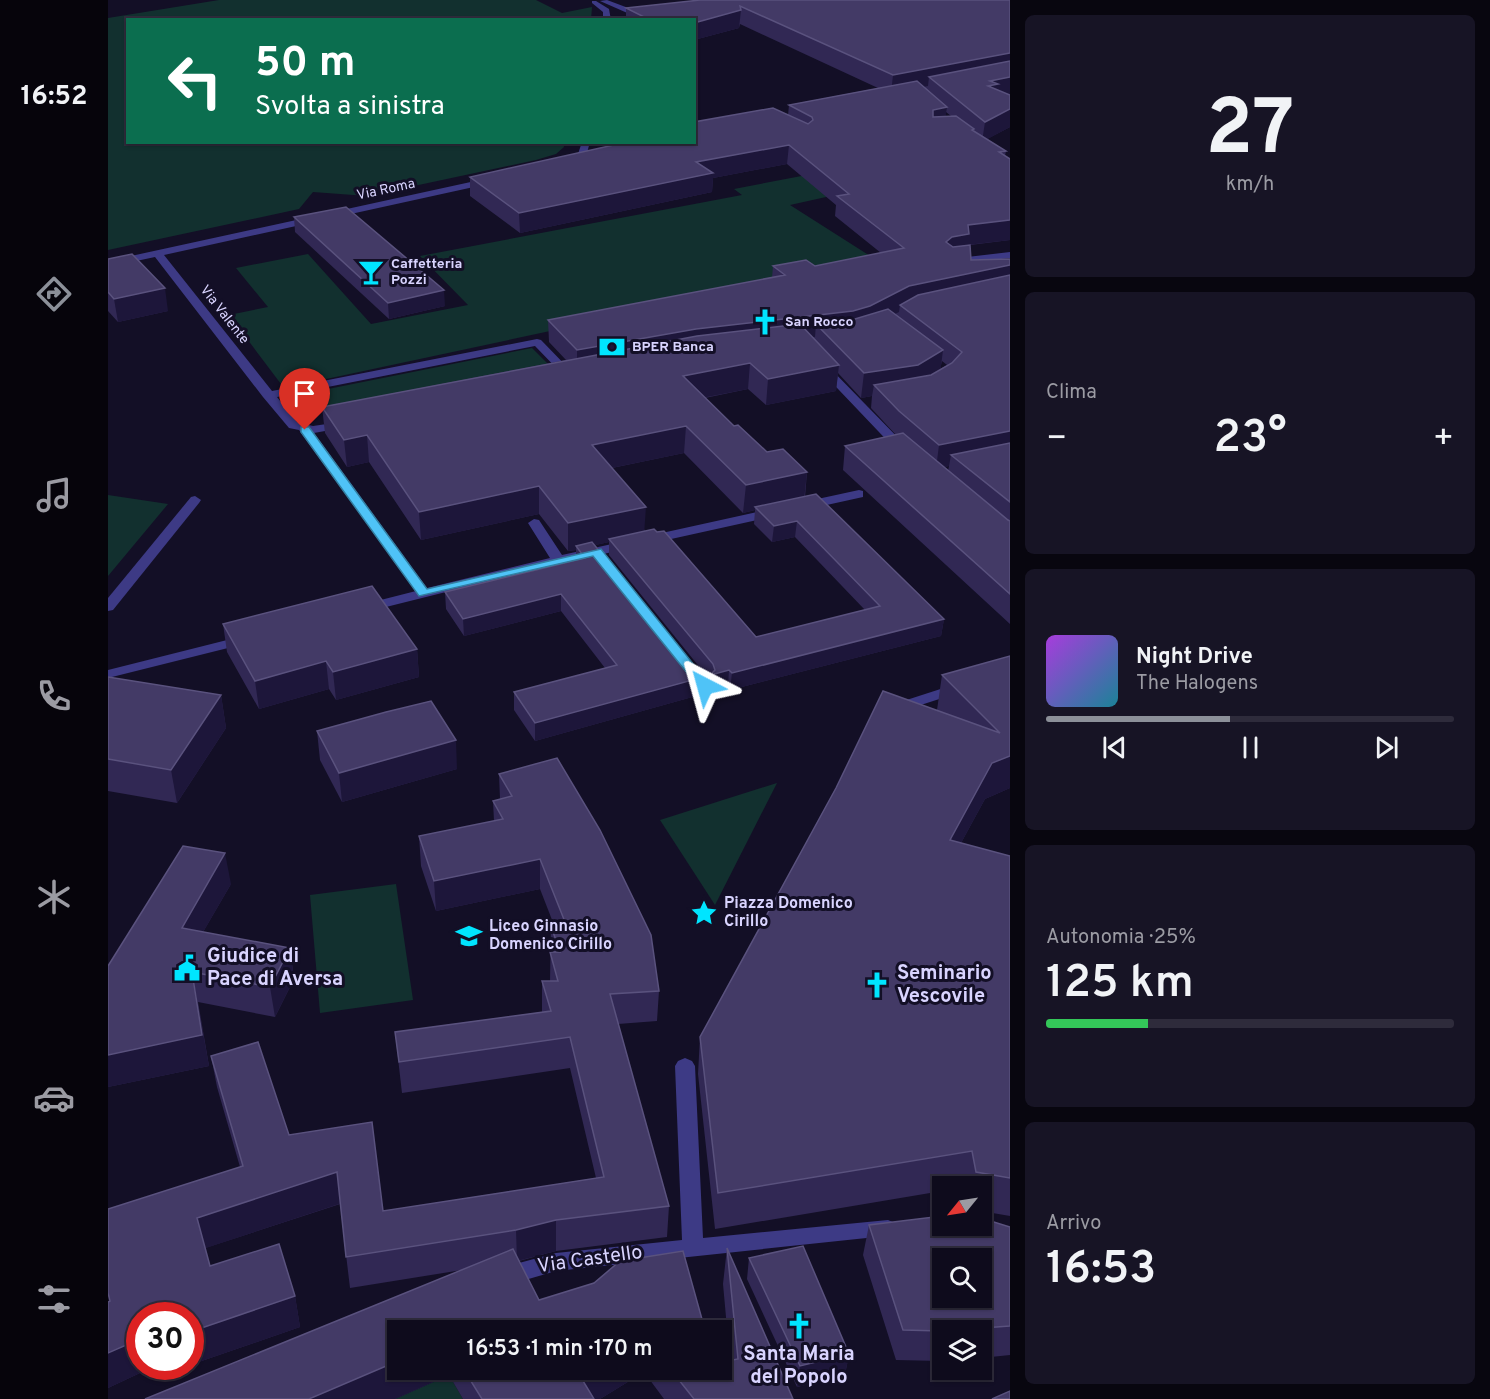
<!DOCTYPE html>
<html lang="it">
<head>
<meta charset="utf-8">
<style>
  :root { --surface:#0e0b1c; --page:#171425; --text:#f1f3f6; --muted:#9b9ba3; --line:#2e2b3b; --accent:#8c9099 }
  body { margin:0; font-family:Overpass,sans-serif; background:var(--page); color:var(--text); height:100vh; display:flex; flex-direction:column; font-size:22px; white-space:nowrap }
  * { box-sizing:border-box; margin:0 }
  p { font-size:20px; color:var(--muted) }
  .icon { flex:none; width:33px; height:33px; fill:none; stroke:currentColor; stroke-width:2; stroke-linecap:round; stroke-linejoin:round }
  .map { position:relative; flex:1; overflow:hidden }
  .panel { display:flex; flex-direction:column; gap:15px; padding:15px; background:#08060f; width:480px }
  .panel>* { flex:none }
  .hud { position:absolute; left:18px; top:18px; width:570px; height:126px; border-radius:0px; box-shadow:0 2px 4px #0004,0 0 0 2px var(--line); background:#0b6e4f; color:#fff; overflow:hidden }
  .needle { width:39px; rotate:240deg }
  .fabs { position:absolute; left:824px; top:1176px; display:grid; gap:12px }
  .fabs a { display:grid; place-items:center; width:60px; height:60px; border-radius:0px; background:var(--surface); box-shadow:0 2px 4px #0004,0 0 0 2px var(--line); font-size:30px }
  .speed { position:absolute; left:18px; top:1302px; display:flex; gap:12px; font-size:30px; font-weight:700; text-align:center }
  .speed>* { display:grid; place-content:center; width:78px; height:78px; border-radius:50%; background:var(--surface); box-shadow:0 2px 4px #0004,0 0 0 2px var(--line); line-height:1 }
  .speed .limit { border:9px solid #d22; background:#fff; color:#111 }
  .pin { position:absolute; display:grid; place-items:center; width:51px; height:51px; color:#fff; margin:-62px -26px; border-radius:50% 50% 50% 0; rotate:-45deg; box-shadow:0 0 6px #0007 }
  .pin .icon { rotate:45deg }
  .me { position:absolute; width:66px; margin:-33px; rotate:321deg; stroke-linejoin:round; filter:drop-shadow(0 0 4px #0008) }
  .turn { display:flex; align-items:center; gap:21px; height:126px; padding:0 30px; font-size:27px }
  .turn .icon { width:78px; height:78px; stroke-width:2.5 }
  .turn b { display:block; font-size:42px; line-height:51px }
  .big { font-size:45px; font-weight:600; line-height:1.1 }
  .panel .tile { flex:1; display:flex; flex-direction:column; justify-content:center; gap:9px; min-width:0; padding:0 21px; border-radius:9px; background:var(--page) }
  .panel .dial { align-items:center; gap:0 }
  .dial b { font-size:78px; line-height:1 }
  .song { display:flex; align-items:center; gap:18px }
  .cover { width:72px; height:72px; border-radius:9px; background:linear-gradient(135deg,hsl(280 70% 55%),hsl(190 70% 35%)) }
  .played { height:6px; border-radius:3px; background:linear-gradient(90deg,var(--accent) 45%,var(--line) 45%) }
  .keys { display:flex; justify-content:space-around; direction:ltr }
  .heat { display:flex; justify-content:space-between; align-items:center; font-size:33px; direction:ltr }
  .charge { height:9px; border-radius:4px; background:linear-gradient(90deg,#34c759 25%,var(--line) 0) }
  .trip { position:absolute; left:279px; top:1320px; width:345px; height:60px; border-radius:0px; background:var(--surface); box-shadow:0 2px 4px #0004,0 0 0 2px var(--line); font-weight:600; line-height:60px; text-align:center }
  main { display:flex; flex:1; min-height:0 }
  .menu { display:flex; flex-direction:column; width:108px; justify-content:space-around; align-items:center; background:#06040b; color:var(--muted) }
  .menu .icon { width:42px; height:42px }
  .menu .selected { color:var(--accent) }
  .menu b { font-size:27px; color:var(--text) }
  .map>svg:first-child { display:block }
  .green { fill:#12302f }
  .lines { fill:none; stroke-linecap:round; stroke-linejoin:round }
  .minor { fill:#3d3a85; fill-rule:evenodd }
  .wall { fill:#312854; fill-rule:evenodd }
  .shaded-wall { fill:#1d163a }
  .building { fill:#433a66; stroke:#5a527e; stroke-width:1.5; fill-rule:evenodd }
  .route { fill:#4fc3f7; stroke:#337fa1; stroke-width:1.5 }
  .labels { text-anchor:middle; dominant-baseline:central; stroke-width:6; stroke-linejoin:round; paint-order:stroke }
  .far-street-label { font-size:14px; fill:#d9d4ff; stroke:#130f26 }
  .far-poi-label { font-size:14px; font-weight:bold; fill:#d9d4ff; stroke:#130f26; text-anchor:start }
  .poi-label { font-size:16px; font-weight:bold; fill:#d9d4ff; stroke:#130f26; text-anchor:start }
  .near-poi-label { font-size:20px; font-weight:bold; fill:#d9d4ff; stroke:#130f26; text-anchor:start }
  .near-street-label { font-size:20px; fill:#d9d4ff; stroke:#130f26 }
</style>
</head>
<body>
<main>
<nav class="menu">
<b>16:52</b>
<svg class="icon selected" aria-label="directions" viewBox="0 0 24 24"><path d="M12 3l9 9-9 9-9-9zM9 14v-3h6M13 9l2 2-2 2"/></svg>
<svg class="icon" aria-label="music" viewBox="0 0 24 24"><path d="M9 18V5l10-2v13"/><circle cx="6" cy="18" r="3"/><circle cx="16" cy="16" r="3"/></svg>
<svg class="icon" aria-label="phone" viewBox="0 0 24 24"><path d="M5 4h4l2 5-3 2q2 4 5 5l2-3 5 2v4C11 20 4 13 5 4z"/></svg>
<svg class="icon" aria-label="climate" viewBox="0 0 24 24"><path d="M12 3v18M4 7l16 10M4 17L20 7"/></svg>
<svg class="icon" aria-label="car" viewBox="0 0 24 24"><path d="M5 17H2v-5l4-1 3-4h7l3 4 3 1v5h-3M9 17h6M6 11h13"/><circle cx="7" cy="17" r="2"/><circle cx="17" cy="17" r="2"/></svg>
<svg class="icon" aria-label="filters" viewBox="0 0 24 24"><path d="M4 7h16M4 17h16"/><circle cx="9" cy="7" r="2"/><circle cx="15" cy="17" r="2"/></svg>
</nav>
<div class="map">
<svg width="902" height="1399" viewBox="0 0 902 1399">
  <rect width="100%" height="100%" fill="#130f26"/>
  <g class="green">
    <polygon points="111,0 428,0 454,13 484,7 483,20 20,20 20,142 455,142 456,147 448,154 428,160 259,196 205,192 191,209 0,250 0,18"/>
    <polygon points="704,174 736,193 682,205 770,261 176,388 121,315 160,307 128,268 200,254 263,324 360,305 312,256 634,195 626,189"/>
    <polygon points="424,348 452,376 227,423 205,392"/>
    <polygon points="0,495 60,504 0,576"/>
    <polygon points="669,783 607,905 552,820"/>
    <polygon points="288,884 305,1000 212,1013 202,895"/>
    <polygon points="341,1375 355,1399 287,1399"/>
  </g>
  <g class="lines">
    <g class="minor">
      <polygon points="499,0 539,15 540,17 533,19 492,1"/>
      <polygon points="484,1 488,1 501,9 503,20 495,20 495,12 484,3"/>
      <path d="M474,142H482C479,154 475,167 461,166V162L469,157Z"/>
      <polygon points="381,178 384,179 384,183 56,255 164,391 429,339 433,340 465,373 465,377 457,377 427,346 169,397 189,422 205,426 239,421 239,427 206,433 319,588 442,558 420,523 426,519 431,520 454,555 667,508 673,512 667,516 450,564 258,612 253,611 251,608 253,605 308,591 191,430 181,428 155,397 47,257 0,267 0,261"/>
      <polygon points="902,252 902,258 842,265 837,262 842,259"/>
      <polygon points="715,364 719,365 798,446 798,452 790,452 711,369 709,367"/>
      <polygon points="751,490 755,491 755,497 696,510 690,506 691,503"/>
      <polygon points="87,496 93,500 91,503 5,610 0,611 0,598 83,497"/>
      <polygon points="135,636 142,640 140,643 0,678 0,670"/>
      <polygon points="848,684 853,686 855,689 853,692 788,713 780,708 783,705"/>
      <polygon points="577,1058 584,1061 587,1066 595,1238 780,1220 787,1223 791,1229 787,1235 448,1271 397,1286 389,1283 386,1276 389,1269 448,1253 574,1240 567,1066 570,1061"/>
    </g>
  </g>
  <g class="wall">
    <path d="M902,0V127L879,139L898,151L897,156L902,240L862,245L863,260L902,259V624L735,470L737,446L788,435L763,408L764,396L753,398L730,373L728,391L658,405L640,389L597,398L626,426L659,452L699,472L697,497L836,619L833,636L622,690L620,687L427,741L406,710V692L497,668L453,611L356,636L338,609L337,592L468,560V550L460,551L431,514L313,540L261,462L239,467L217,433L214,407L458,360L441,342L440,320L664,278L665,266H707L773,253L727,216L728,205L679,164L605,178L604,192L412,233L362,196V177L586,142V122L680,115L681,105L770,88L632,24L631,28L586,40V20H518V8ZM838,112L843,116H837ZM834,361L839,365L832,369ZM576,453L635,513L647,510L646,524L664,542L687,537L757,610L648,637L537,531L504,468ZM841,466L840,471L836,467ZM501,542V555L597,674L591,673L487,545Z"/>
    <polygon points="186,217 337,306 281,319 187,232"/>
    <polygon points="0,259 60,311 10,322 0,311"/>
    <polygon points="115,624 309,649 311,677 228,700 221,689 151,709 119,652"/>
    <polygon points="902,656 902,788 877,799 853,843 902,856 902,1216 873,1211 873,1186 834,1186 834,1191 607,1229 590,1074 592,1037 829,710 834,675"/>
    <polygon points="0,677 113,695 118,728 69,803 0,791"/>
    <polygon points="209,731 349,769 234,802 212,760"/>
    <polygon points="391,774 551,991 549,1021 510,1024 561,1206 559,1237 448,1251 411,1261 431,1300 597,1330 290,1330 290,1370 614,1370 622,1361 615,1284 619,1248 685,1399 556,1399 536,1372 492,1399 355,1399 341,1375 287,1399 37,1399 354,1270 242,1288 232,1204 97,1248 102,1266 187,1296 192,1327 82,1365 82,1316 32,1366 47,1366 0,1388 2,1301 132,1167 109,1087 103,1056 181,1135 275,1211 488,1178 462,1068 294,1093 287,1032 434,1012 434,981 442,981 443,926 446,925 432,889 328,911 313,866 311,836 386,821 385,801 392,799"/>
    <polygon points="123,884 95,932 182,948 186,979 167,1017 90,1002 101,1066 0,1087 0,966"/>
    <polygon points="761,1225 902,1227 902,1355 873,1358 873,1330 834,1330 834,1361 788,1360 755,1255"/>
    <polygon points="641,1258 741,1354 737,1375 689,1387 639,1279"/>
  </g>
  <g class="shaded-wall">
    <polygon points="633,10 631,28 586,40 586,23"/>
    <polygon points="902,53 902,68 821,77 820,86 783,94 785,75"/>
    <polygon points="902,77 902,95 877,105 882,81"/>
    <polygon points="839,107 836,126 822,129 825,110"/>
    <polygon points="902,109 902,127 874,142 877,122"/>
    <polygon points="681,145 679,164 605,178 604,192 412,233 411,213 588,162"/>
    <polygon points="902,220 902,240 859,245 858,255 838,242 844,237 860,225"/>
    <polygon points="902,265 902,286 792,305 791,312 759,328 708,324 707,337 587,351 469,373 469,350 801,286"/>
    <polygon points="57,288 60,311 10,322 6,299"/>
    <polygon points="336,290 337,306 281,319 280,303"/>
    <polygon points="835,350 832,374 766,385 764,396 753,398 756,373"/>
    <polygon points="642,363 640,389 573,402 575,376"/>
    <polygon points="731,365 728,391 658,405 660,379"/>
    <polygon points="578,426 576,453 484,472 484,445"/>
    <polygon points="902,431 902,454 843,455 841,466 828,469 831,445"/>
    <polygon points="259,435 261,462 239,467 236,440"/>
    <polygon points="699,472 696,500 647,507 647,510 635,513 638,485"/>
    <polygon points="431,486 431,514 313,540 311,512"/>
    <polygon points="538,507 536,535 501,539 501,542 470,549 468,546 468,550 460,551 460,523"/>
    <polygon points="689,521 687,537 664,542 666,526"/>
    <polygon points="453,594 453,611 356,636 355,619"/>
    <polygon points="836,619 833,636 622,690 624,673"/>
    <polygon points="309,649 311,677 228,700 225,672"/>
    <polygon points="218,661 221,689 151,709 147,681"/>
    <polygon points="621,670 620,687 427,741 427,723"/>
    <polygon points="113,695 118,728 69,803 63,770"/>
    <polygon points="348,740 349,769 234,802 231,773"/>
    <polygon points="902,756 902,788 877,799 835,876 842,840 884,763"/>
    <polygon points="117,853 123,884 80,958 74,928"/>
    <polygon points="432,859 432,889 328,911 326,881"/>
    <polygon points="182,948 186,979 167,1017 162,987"/>
    <polygon points="84,972 101,1066 0,1087 0,1055"/>
    <polygon points="229,1172 234,1203 95,1249 89,1218"/>
    <polygon points="448,1220 448,1251 409,1261 408,1230"/>
    <polygon points="187,1296 192,1327 82,1365 82,1332"/>
    <polygon points="32,1339 32,1366 47,1366 0,1388 0,1353"/>
    <polygon points="741,1354 737,1375 689,1387 692,1366"/>
    <polygon points="290,1361 290,1370 341,1370 341,1375 287,1399 201,1399"/>
    <polygon points="64,1366 77,1366 65,1371"/>
    <polygon points="483,1370 536,1370 536,1372 492,1399 472,1399 472,1376"/>
  </g>
  <g class="building">
    <polygon points="592,0 902,0 902,53 785,75 632,6 633,10 586,23 586,20 542,20 518,8"/>
    <polygon points="902,61 902,77 882,81 890,84 880,86 902,95 902,109 877,122 821,77"/>
    <polygon points="809,81 839,107 825,110 825,117 848,116 866,129 864,130 898,151 891,152 902,159 902,220 860,225 861,234 844,237 838,242 845,247 862,245 863,260 902,259 902,265 801,286 762,306 745,311 588,329 469,350 440,320 677,275 665,266 698,260 707,266 796,248 729,196 741,194 681,145 588,162 605,173 411,213 362,177 519,142 586,142 586,128 588,127 586,125 586,122 665,108 700,124 705,120 704,117 681,105"/>
    <polygon points="238,207 336,290 280,303 186,217"/>
    <polygon points="24,254 57,288 6,299 0,292 0,259"/>
    <polygon points="902,275 902,431 831,445 791,411 766,385 823,375 844,363 854,352 792,305 810,295"/>
    <polygon points="780,309 835,350 810,365 756,373 708,324 747,319"/>
    <polygon points="692,324 731,365 660,379 642,363 575,376 626,426 630,425 659,452 675,449 699,472 638,485 578,426 484,445 538,507 460,523 431,486 311,512 259,435 236,440 214,407 589,336"/>
    <polygon points="795,433 900,520 902,521 902,594 737,446"/>
    <polygon points="902,443 902,502 843,455"/>
    <polygon points="708,494 836,619 624,673 621,670 427,723 406,692 509,665 453,594 355,619 337,592 477,558 468,546 484,542 591,673 603,674 607,670 605,664 501,539 546,529 549,532 556,531 648,637 772,606 689,521 666,526 647,507"/>
    <polygon points="264,586 309,649 225,672 218,661 147,681 115,624"/>
    <polygon points="902,656 902,756 884,763 842,840 902,856 902,1178 868,1172 864,1151 610,1193 592,1037 728,788 775,691 892,733 834,675"/>
    <polygon points="0,677 113,695 63,770 0,759"/>
    <polygon points="323,701 348,740 231,773 209,731 278,712"/>
    <polygon points="449,758 492,830 543,935 551,991 502,994 561,1206 448,1220 408,1230 238,1257 229,1172 89,1218 102,1266 171,1244 187,1296 82,1332 82,1316 32,1316 32,1339 0,1353 0,1302 2,1301 0,1293 0,1209 135,1166 103,1056 150,1042 181,1135 264,1122 275,1211 496,1177 462,1037 291,1062 287,1032 443,1011 434,981 450,981 442,952 452,952 443,926 457,922 432,859 326,881 311,836 395,819 385,801 404,796 391,774"/>
    <polygon points="75,846 117,853 74,928 182,948 162,987 84,972 94,1035 0,1055 0,966"/>
    <path d="M834,1216V1226H873V1218L902,1227V1326L834,1331L795,1330L761,1225ZM834,1258H873V1298H834Z"/>
    <polygon points="695,1246 741,1354 692,1366 641,1258"/>
    <polygon points="619,1248 685,1399 586,1399 563,1370 614,1370 614,1362 630,1359"/>
    <polygon points="405,1249 431,1300 486,1283 512,1261 575,1251 597,1330 290,1330 290,1361 201,1399 37,1399"/>
    <polygon points="356,1370 483,1370 472,1376 486,1399 374,1399"/>
    <polygon points="902,1391 902,1399 884,1399"/>
  </g>
  <polygon class="route" points="193,427 201,427 319,589 493,549 603,686 597,690 592,689 485,556 311,596 193,432"/>
  <defs>
    <g id="bar-bare" transform="scale(2.07)"><path d="M-6-5H6L.8 .8V4.5H3.5V6h-7V4.5H-.8V.8Z" fill="#00e5ff" stroke="#130f26" stroke-width="2.5" paint-order="stroke"/></g>
    <g id="church-bare" transform="scale(2.07)"><path d="M-1.2-6h2.4v3.5h3.3v2.4h-3.3V6h-2.4V-.1h-3.3v-2.4h3.3Z" fill="#00e5ff" stroke="#130f26" stroke-width="2.5" paint-order="stroke"/></g>
    <g id="bank-bare" transform="scale(2.07)"><path d="M-6-4H6V4H-6ZM0-2.3a2.3 2.3 0 1 0 0 4.6a2.3 2.3 0 1 0 0-4.6Z" fill="#00e5ff" stroke="#130f26" stroke-width="2.5" paint-order="stroke"/></g>
    <g id="sight-bare" transform="scale(2.07)"><path d="M0-6L1.8-2.2L6-1.7L2.9 1.2L3.7 5.4L0 3.3L-3.7 5.4L-2.9 1.2L-6-1.7L-1.8-2.2Z" fill="#00e5ff" stroke="#130f26" stroke-width="2.5" paint-order="stroke"/></g>
    <g id="school-bare" transform="scale(2.07)"><path d="M0-5L7-2L0 1L-7-2ZM-4 1L0 2.5L4 1V4Q0 6-4 4Z" fill="#00e5ff" stroke="#130f26" stroke-width="2.5" paint-order="stroke"/></g>
    <g id="civic-bare" transform="scale(2.07)"><path d="M-.6-6.5H3V-4.5H.6V-3L4-1V1h2V6H-6V1h2V-1L-.6-3ZM-1.2 2.5V6h2.4V2.5Z" fill="#00e5ff" stroke="#130f26" stroke-width="2.5" paint-order="stroke"/></g>
  </defs>
  <g fill-rule="evenodd">
    <use href="#bar-bare" x="263" y="272"/>
    <use href="#church-bare" x="657" y="322"/>
    <use href="#bank-bare" x="504" y="347"/>
    <use href="#sight-bare" x="596" y="913"/>
    <use href="#school-bare" x="361" y="936"/>
    <use href="#civic-bare" x="79" y="968"/>
    <use href="#church-bare" x="769" y="985"/>
    <use href="#church-bare" x="691" y="1326"/>
  </g>
  <g class="labels">
    <g class="far-street-label">
      <text transform="translate(278 190) rotate(-12)">Via Roma</text>
      <text transform="translate(116 315) rotate(52)">Via Valente</text>
    </g>
    <g class="far-poi-label">
      <text x="283" y="264">Caffetteria<tspan x="283" dy="16">Pozzi</tspan></text>
      <text x="677" y="322">San Rocco</text>
      <text x="524" y="347">BPER Banca</text>
    </g>
    <g class="poi-label">
      <text x="616" y="904">Piazza Domenico<tspan x="616" dy="18">Cirillo</tspan></text>
      <text x="381" y="927">Liceo Ginnasio<tspan x="381" dy="18">Domenico Cirillo</tspan></text>
    </g>
    <g class="near-poi-label">
      <text x="99" y="957">Giudice di<tspan x="99" dy="23">Pace di Aversa</tspan></text>
      <text x="789" y="974">Seminario<tspan x="789" dy="23">Vescovile</tspan></text>
      <text x="691" y="1355" text-anchor="middle">Santa Maria<tspan x="691" dy="23">del Popolo</tspan></text>
    </g>
    <g class="near-street-label">
      <text transform="translate(482 1260) rotate(-8)">Via Castello</text>
    </g>
  </g>
</svg>
<div class="fabs">
<a><svg class="needle" viewBox="-14 -14 28 28"><path d="M0-13l5 13h-10z" fill="#e53935"/><path d="M0 13l5-13h-10z" fill="#9b9ba3"/></svg></a>
<a><svg class="icon" aria-label="search" viewBox="0 0 24 24"><circle cx="10" cy="10" r="6"/><path d="M15 15l6 6"/></svg></a>
<a><svg class="icon" aria-label="layers" viewBox="0 0 24 24"><path d="M12 4l9 5-9 5-9-5zM3 14l9 5 9-5"/></svg></a>
</div>
<div class="speed"><div class="limit">30</div></div>
<div class="pin" style="left:197px;top:430px;background:#d93025"><svg class="icon" aria-label="arrive" viewBox="0 0 24 24"><path d="M6 21V4h12l-3 4 3 4H6"/></svg></div>
<svg class="me" style="left:597px;top:686px" viewBox="-20 -20 40 40"><path d="M0-17L14 15 0 8-14 15z" fill="#4fc3f7" stroke="#fff" stroke-width="4"/></svg>
<div class="trip">16:53 · 1 min · 170 m</div>
<div class="hud">
<div class="turn"><svg class="icon" aria-label="left" viewBox="0 0 24 24"><path d="M17 20v-9H6M10 6l-5 5 5 5"/></svg><div><b>50 m</b>Svolta a sinistra</div></div>
</div>
</div>
<section class="panel">
<div class="tile dial"><b>27</b><p>km/h</p></div>
<div class="tile"><p>Clima</p>
<div class="heat"><a>−</a><b class="big">23°</b><a>+</a></div>
</div>
<div class="tile">
<div class="song"><i class="cover"></i><div><b>Night Drive</b><p>The Halogens</p></div></div>
<div class="played"></div>
<div class="keys"><svg class="icon" aria-label="previous" viewBox="0 0 24 24"><path d="M18 5L8 12l10 7zM5 5v14"/></svg><svg class="icon" aria-label="pause" viewBox="0 0 24 24"><path d="M8 5v14M16 5v14"/></svg><svg class="icon" aria-label="next" viewBox="0 0 24 24"><path d="M6 5l10 7-10 7zM19 5v14"/></svg></div>
</div>
<div class="tile"><p>Autonomia · 25%</p><b class="big">125 km</b><div class="charge"></div></div>
<div class="tile"><p>Arrivo</p><b class="big">16:53</b></div>
</section>
</main>
</body>
</html>
